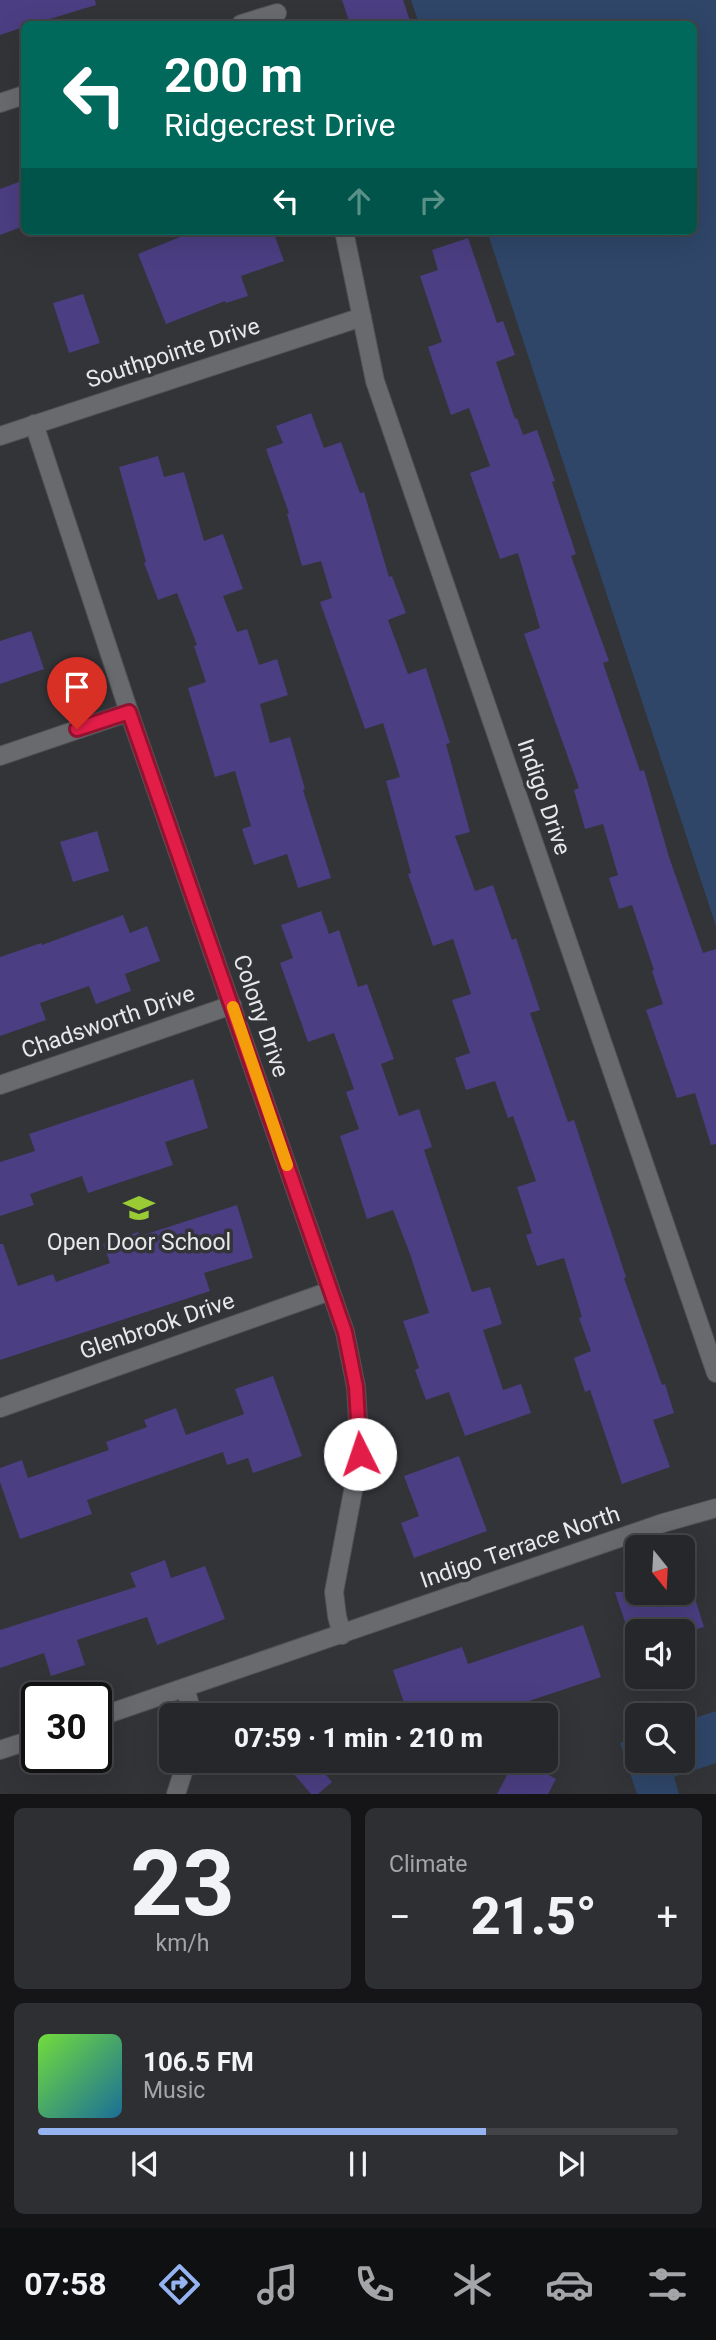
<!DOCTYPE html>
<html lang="en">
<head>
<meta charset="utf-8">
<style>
  :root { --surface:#26272a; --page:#2e2f32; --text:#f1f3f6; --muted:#a4a5a8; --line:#424447; --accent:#95b2f1 }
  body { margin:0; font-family:Roboto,sans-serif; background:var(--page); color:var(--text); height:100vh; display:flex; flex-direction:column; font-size:26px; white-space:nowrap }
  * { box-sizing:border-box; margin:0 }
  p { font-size:23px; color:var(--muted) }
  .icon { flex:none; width:38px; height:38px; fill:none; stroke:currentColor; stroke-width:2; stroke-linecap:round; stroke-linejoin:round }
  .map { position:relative; height:1794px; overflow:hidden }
  .panel { display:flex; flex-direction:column; gap:14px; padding:14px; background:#151517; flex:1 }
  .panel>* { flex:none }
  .guide { position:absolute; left:21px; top:21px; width:676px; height:214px; border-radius:10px; box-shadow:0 7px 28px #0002,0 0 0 2px var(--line); background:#00695c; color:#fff; overflow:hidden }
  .needle { width:46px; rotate:162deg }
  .buttons { position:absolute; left:625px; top:1535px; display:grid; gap:14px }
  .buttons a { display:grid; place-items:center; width:70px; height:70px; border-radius:10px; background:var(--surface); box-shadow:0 7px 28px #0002,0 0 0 2px var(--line); font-size:35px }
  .speed { position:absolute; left:21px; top:1682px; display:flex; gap:14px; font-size:35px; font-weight:700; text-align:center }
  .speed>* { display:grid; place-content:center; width:91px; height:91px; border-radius:50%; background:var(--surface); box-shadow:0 7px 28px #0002,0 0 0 2px var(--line); line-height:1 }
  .speed .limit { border:4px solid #111; border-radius:10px; background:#fff; color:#111 }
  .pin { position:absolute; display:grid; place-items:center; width:60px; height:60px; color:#fff; margin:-72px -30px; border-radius:50% 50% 50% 0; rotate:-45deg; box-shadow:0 0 7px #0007 }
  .pin .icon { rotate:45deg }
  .me { position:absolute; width:77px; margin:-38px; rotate:356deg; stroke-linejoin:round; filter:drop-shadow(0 0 5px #0008) }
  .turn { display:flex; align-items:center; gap:24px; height:147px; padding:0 28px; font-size:32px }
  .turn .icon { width:91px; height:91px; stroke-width:2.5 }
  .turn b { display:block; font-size:49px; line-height:60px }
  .lanes { display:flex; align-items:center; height:66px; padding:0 28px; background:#0003; justify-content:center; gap:35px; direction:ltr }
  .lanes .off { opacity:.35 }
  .big { font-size:52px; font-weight:800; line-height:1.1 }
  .panel .card { flex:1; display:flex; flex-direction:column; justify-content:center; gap:10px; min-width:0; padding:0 24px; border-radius:10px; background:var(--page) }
  .panel .dial { align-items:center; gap:0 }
  .dial b { font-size:91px; line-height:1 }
  .song { display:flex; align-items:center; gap:21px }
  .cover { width:84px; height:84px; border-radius:10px; background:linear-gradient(135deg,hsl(100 70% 55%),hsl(200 70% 35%)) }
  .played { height:7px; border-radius:4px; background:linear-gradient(90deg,var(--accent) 70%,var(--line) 70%) }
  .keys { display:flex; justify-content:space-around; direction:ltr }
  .heat { display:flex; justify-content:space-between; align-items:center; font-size:38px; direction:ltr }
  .panel .tiles { flex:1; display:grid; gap:14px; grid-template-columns:1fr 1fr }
  .card:last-child { grid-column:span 2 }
  .trip { position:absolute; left:159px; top:1703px; width:399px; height:70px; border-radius:10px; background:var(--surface); box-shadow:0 7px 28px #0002,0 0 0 2px var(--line); font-weight:800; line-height:70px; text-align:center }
  .dock { display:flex; height:112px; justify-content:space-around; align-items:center; background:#0f1011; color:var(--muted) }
  .dock .icon { width:49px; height:49px }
  .dock .active { color:var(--accent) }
  .dock b { font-size:32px; color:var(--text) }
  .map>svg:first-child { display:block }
  .green { fill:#2f4669 }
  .building { fill:#4b3e82 }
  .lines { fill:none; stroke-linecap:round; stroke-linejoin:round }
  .street-casing { stroke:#4f5154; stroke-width:20 }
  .street { stroke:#686a6e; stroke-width:18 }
  .route-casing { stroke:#92132f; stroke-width:18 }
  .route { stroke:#e11d48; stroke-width:12 }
  .slow { stroke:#f59e0b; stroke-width:12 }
  .labels { text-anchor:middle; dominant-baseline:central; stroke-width:7; stroke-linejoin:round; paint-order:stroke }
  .street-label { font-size:23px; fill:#e7e8ea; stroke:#323438 }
  .poi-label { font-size:23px; fill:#e7e8ea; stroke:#323438 }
</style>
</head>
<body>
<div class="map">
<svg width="716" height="1794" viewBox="0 0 716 1794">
  <rect width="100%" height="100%" fill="#323438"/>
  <g class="green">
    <polygon points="411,0 716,0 716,926 487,231 693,231 693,24 419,24"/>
    <polygon points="716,1711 716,1763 674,1777 679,1794 637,1794 620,1743 637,1738 637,1760 682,1760 683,1722"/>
  </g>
  <g class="building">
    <polygon points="0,0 95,0 96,5 33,24 24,24 24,27 0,35"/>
    <polygon points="342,0 403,0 411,24 350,24"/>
    <polygon points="24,180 24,226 0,235 0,189"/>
    <polygon points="195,231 273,231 284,261 241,276 248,296 226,303 225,301 166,324 138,254"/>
    <polygon points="468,238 497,323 503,321 515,355 496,362 515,419 517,418 523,435 537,430 555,481 552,482 576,554 571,556 609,661 603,663 640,771 644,770 669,857 703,953 716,949 716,1144 711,1145 695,1093 677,1098 646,1010 663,1004 652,971 654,970 632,905 619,909 609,878 618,875 603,824 585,829 574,790 579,788 524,634 540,628 518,553 500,559 470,473 490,466 469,408 451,415 428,347 442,342 420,276 438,270 432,250"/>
    <polygon points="83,294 100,343 69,353 53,303"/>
    <polygon points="311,413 324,448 341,442 360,493 364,492 389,577 392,576 406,613 388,620 408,674 426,668 450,743 446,744 470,832 455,836 475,891 493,885 512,940 516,938 540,1010 530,1013 568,1122 574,1120 626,1277 624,1278 662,1385 665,1384 674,1413 653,1420 670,1467 622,1484 590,1390 585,1392 574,1358 591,1351 579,1318 582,1317 564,1258 537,1266 526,1235 532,1233 517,1187 536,1181 513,1116 508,1118 495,1081 466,1090 455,1058 470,1053 452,1000 471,994 453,939 433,946 408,874 411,873 386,781 400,777 383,723 365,729 320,602 332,598 321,561 302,566 287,514 289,513 266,449 283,443 276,426"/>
    <polygon points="158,456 164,477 184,472 204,541 223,534 243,589 223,596 237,632 247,629 259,665 277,659 288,695 260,704 270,743 290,737 305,789 303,790 331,878 298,888 287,854 254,865 242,829 251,826 235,771 215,777 188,688 206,682 194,646 197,645 177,593 158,600 144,563 146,562 119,467"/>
    <polygon points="31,631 44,669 0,684 0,641"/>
    <polygon points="97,831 109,871 73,882 60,842"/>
    <polygon points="321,911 329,934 339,930 358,987 367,984 394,1059 381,1064 399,1116 419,1109 432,1147 424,1150 472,1292 490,1287 502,1324 483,1330 503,1390 521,1384 531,1413 465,1436 449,1392 426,1400 415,1370 419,1368 403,1321 429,1313 410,1254 393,1210 367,1219 340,1136 359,1129 346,1092 354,1089 334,1033 308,1042 280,963 293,958 281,925"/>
    <polygon points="123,915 130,933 147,926 160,961 125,974 131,991 96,1004 89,986 40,1003 46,1020 0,1036 0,957 41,943 42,945"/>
    <polygon points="193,1079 208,1128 165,1142 173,1165 88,1193 82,1176 30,1194 34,1205 0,1216 0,1162 35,1151 29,1134"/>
    <polygon points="237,1205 253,1258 204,1273 210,1291 0,1360 0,1244 3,1244 18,1286 53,1274 56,1282 110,1263 103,1244 138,1232 140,1236"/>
    <polygon points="273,1376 302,1456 253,1473 248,1458 227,1465 223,1452 87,1500 92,1514 20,1539 0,1482 0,1468 22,1460 28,1478 109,1450 106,1442 147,1427 144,1420 176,1408 186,1435 244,1414 235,1389"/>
    <polygon points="459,1456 487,1531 414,1558 401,1523 419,1516 404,1476"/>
    <polygon points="165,1560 171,1578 205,1566 225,1619 157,1645 147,1617 77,1640 85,1665 51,1676 44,1653 0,1668 0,1630 136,1587 130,1573"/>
    <polygon points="615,1592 693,1592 704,1627 691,1631 628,1631"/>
    <polygon points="583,1625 601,1677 487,1715 408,1715 393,1670 462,1647 468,1664"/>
    <polygon points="282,1760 313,1760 332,1782 318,1794 311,1794"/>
    <polygon points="515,1760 521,1760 556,1779 548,1794 497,1794"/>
  </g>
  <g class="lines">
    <g class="street-casing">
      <g id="street">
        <polyline points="241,24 277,13"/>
        <polyline points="0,103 24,95"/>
        <polyline points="344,231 375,381 716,1373"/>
        <polyline points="34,424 129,712 345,1332 356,1387 360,1454 334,1592 337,1616 342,1635"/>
        <polyline points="0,436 362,317"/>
        <polyline points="0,756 129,712"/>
        <polyline points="0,1085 232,1005"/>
        <polyline points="0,1408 330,1291"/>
        <polyline points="185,1688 193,1715"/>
        <polyline points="96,1718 663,1523 716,1508"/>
        <polyline points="0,1750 37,1738"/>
        <polyline points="176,1794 187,1760"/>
      </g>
    </g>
    <use href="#street" class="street"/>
  </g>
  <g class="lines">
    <g class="route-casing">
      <polyline id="route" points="77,729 129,712 345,1332 356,1387 360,1454"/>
    </g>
    <use href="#route" class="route"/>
    <polyline class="slow" points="233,1007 287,1165"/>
  </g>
  <defs>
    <g id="school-bare" transform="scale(2.415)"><path d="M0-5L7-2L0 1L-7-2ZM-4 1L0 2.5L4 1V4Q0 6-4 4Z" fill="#9acb34" stroke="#323438" stroke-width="2.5" paint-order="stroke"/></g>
  </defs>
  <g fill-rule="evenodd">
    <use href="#school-bare" x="139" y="1208"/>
  </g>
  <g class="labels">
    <g class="street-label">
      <text transform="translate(173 353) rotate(-18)">Southpointe Drive</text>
      <text transform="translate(544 797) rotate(71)">Indigo Drive</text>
      <text transform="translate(261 1016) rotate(71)">Colony Drive</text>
      <text transform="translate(108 1022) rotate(-19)">Chadsworth Drive</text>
      <text transform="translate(157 1326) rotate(-19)">Glenbrook Drive</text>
      <text transform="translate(520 1547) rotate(-19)">Indigo Terrace North</text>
    </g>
    <g class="poi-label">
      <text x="139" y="1242">Open Door School</text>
    </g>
  </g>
</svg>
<div class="buttons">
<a><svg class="needle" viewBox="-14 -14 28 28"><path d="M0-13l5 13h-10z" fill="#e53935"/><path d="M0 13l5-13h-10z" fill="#a4a5a8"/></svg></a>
<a><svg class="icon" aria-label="sound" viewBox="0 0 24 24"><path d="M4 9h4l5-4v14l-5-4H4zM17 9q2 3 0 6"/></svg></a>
<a><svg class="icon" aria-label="search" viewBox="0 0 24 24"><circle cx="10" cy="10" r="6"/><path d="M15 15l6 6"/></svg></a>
</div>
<div class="speed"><div class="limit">30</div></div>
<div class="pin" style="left:77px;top:729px;background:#d93025"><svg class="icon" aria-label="arrive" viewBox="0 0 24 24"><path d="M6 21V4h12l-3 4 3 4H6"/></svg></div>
<svg class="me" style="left:360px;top:1454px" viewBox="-20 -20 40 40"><circle r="19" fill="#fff"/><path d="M0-13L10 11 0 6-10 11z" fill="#e11d48"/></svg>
<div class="trip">07:59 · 1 min · 210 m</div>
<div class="guide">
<div class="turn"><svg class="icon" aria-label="left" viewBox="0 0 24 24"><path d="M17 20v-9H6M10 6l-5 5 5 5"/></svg><div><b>200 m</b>Ridgecrest Drive</div></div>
<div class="lanes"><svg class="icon" aria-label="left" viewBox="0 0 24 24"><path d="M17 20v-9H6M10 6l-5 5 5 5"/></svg><svg class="icon off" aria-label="ahead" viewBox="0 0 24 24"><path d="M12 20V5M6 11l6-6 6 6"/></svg><svg class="icon off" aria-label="right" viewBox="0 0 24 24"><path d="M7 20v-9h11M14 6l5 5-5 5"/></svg></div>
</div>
</div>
<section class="panel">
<div class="tiles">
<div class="card dial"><b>23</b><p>km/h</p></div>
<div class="card"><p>Climate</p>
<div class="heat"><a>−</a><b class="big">21.5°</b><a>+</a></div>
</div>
<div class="card">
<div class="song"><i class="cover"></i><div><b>106.5 FM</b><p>Music</p></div></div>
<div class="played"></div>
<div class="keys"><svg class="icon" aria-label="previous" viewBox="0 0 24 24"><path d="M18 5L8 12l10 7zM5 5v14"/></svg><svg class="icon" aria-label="pause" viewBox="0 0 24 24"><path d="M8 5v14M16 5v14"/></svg><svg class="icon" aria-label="next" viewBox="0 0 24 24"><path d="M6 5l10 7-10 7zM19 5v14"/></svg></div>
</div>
</div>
</section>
<nav class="dock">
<b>07:58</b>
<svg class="icon active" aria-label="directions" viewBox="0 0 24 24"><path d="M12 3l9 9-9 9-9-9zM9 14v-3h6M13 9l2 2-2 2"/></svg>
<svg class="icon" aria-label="music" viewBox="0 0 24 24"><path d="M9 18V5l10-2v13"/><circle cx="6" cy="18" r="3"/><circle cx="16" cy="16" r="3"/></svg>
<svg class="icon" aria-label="phone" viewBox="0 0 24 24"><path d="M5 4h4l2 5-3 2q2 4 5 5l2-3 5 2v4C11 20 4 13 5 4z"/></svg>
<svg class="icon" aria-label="climate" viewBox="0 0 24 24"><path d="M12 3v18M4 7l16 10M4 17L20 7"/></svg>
<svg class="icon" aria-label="car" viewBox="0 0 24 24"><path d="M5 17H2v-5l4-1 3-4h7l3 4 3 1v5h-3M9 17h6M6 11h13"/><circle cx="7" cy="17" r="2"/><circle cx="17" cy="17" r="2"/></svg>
<svg class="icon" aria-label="filters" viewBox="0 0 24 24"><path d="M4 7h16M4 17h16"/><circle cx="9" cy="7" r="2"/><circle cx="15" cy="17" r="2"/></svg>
</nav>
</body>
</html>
